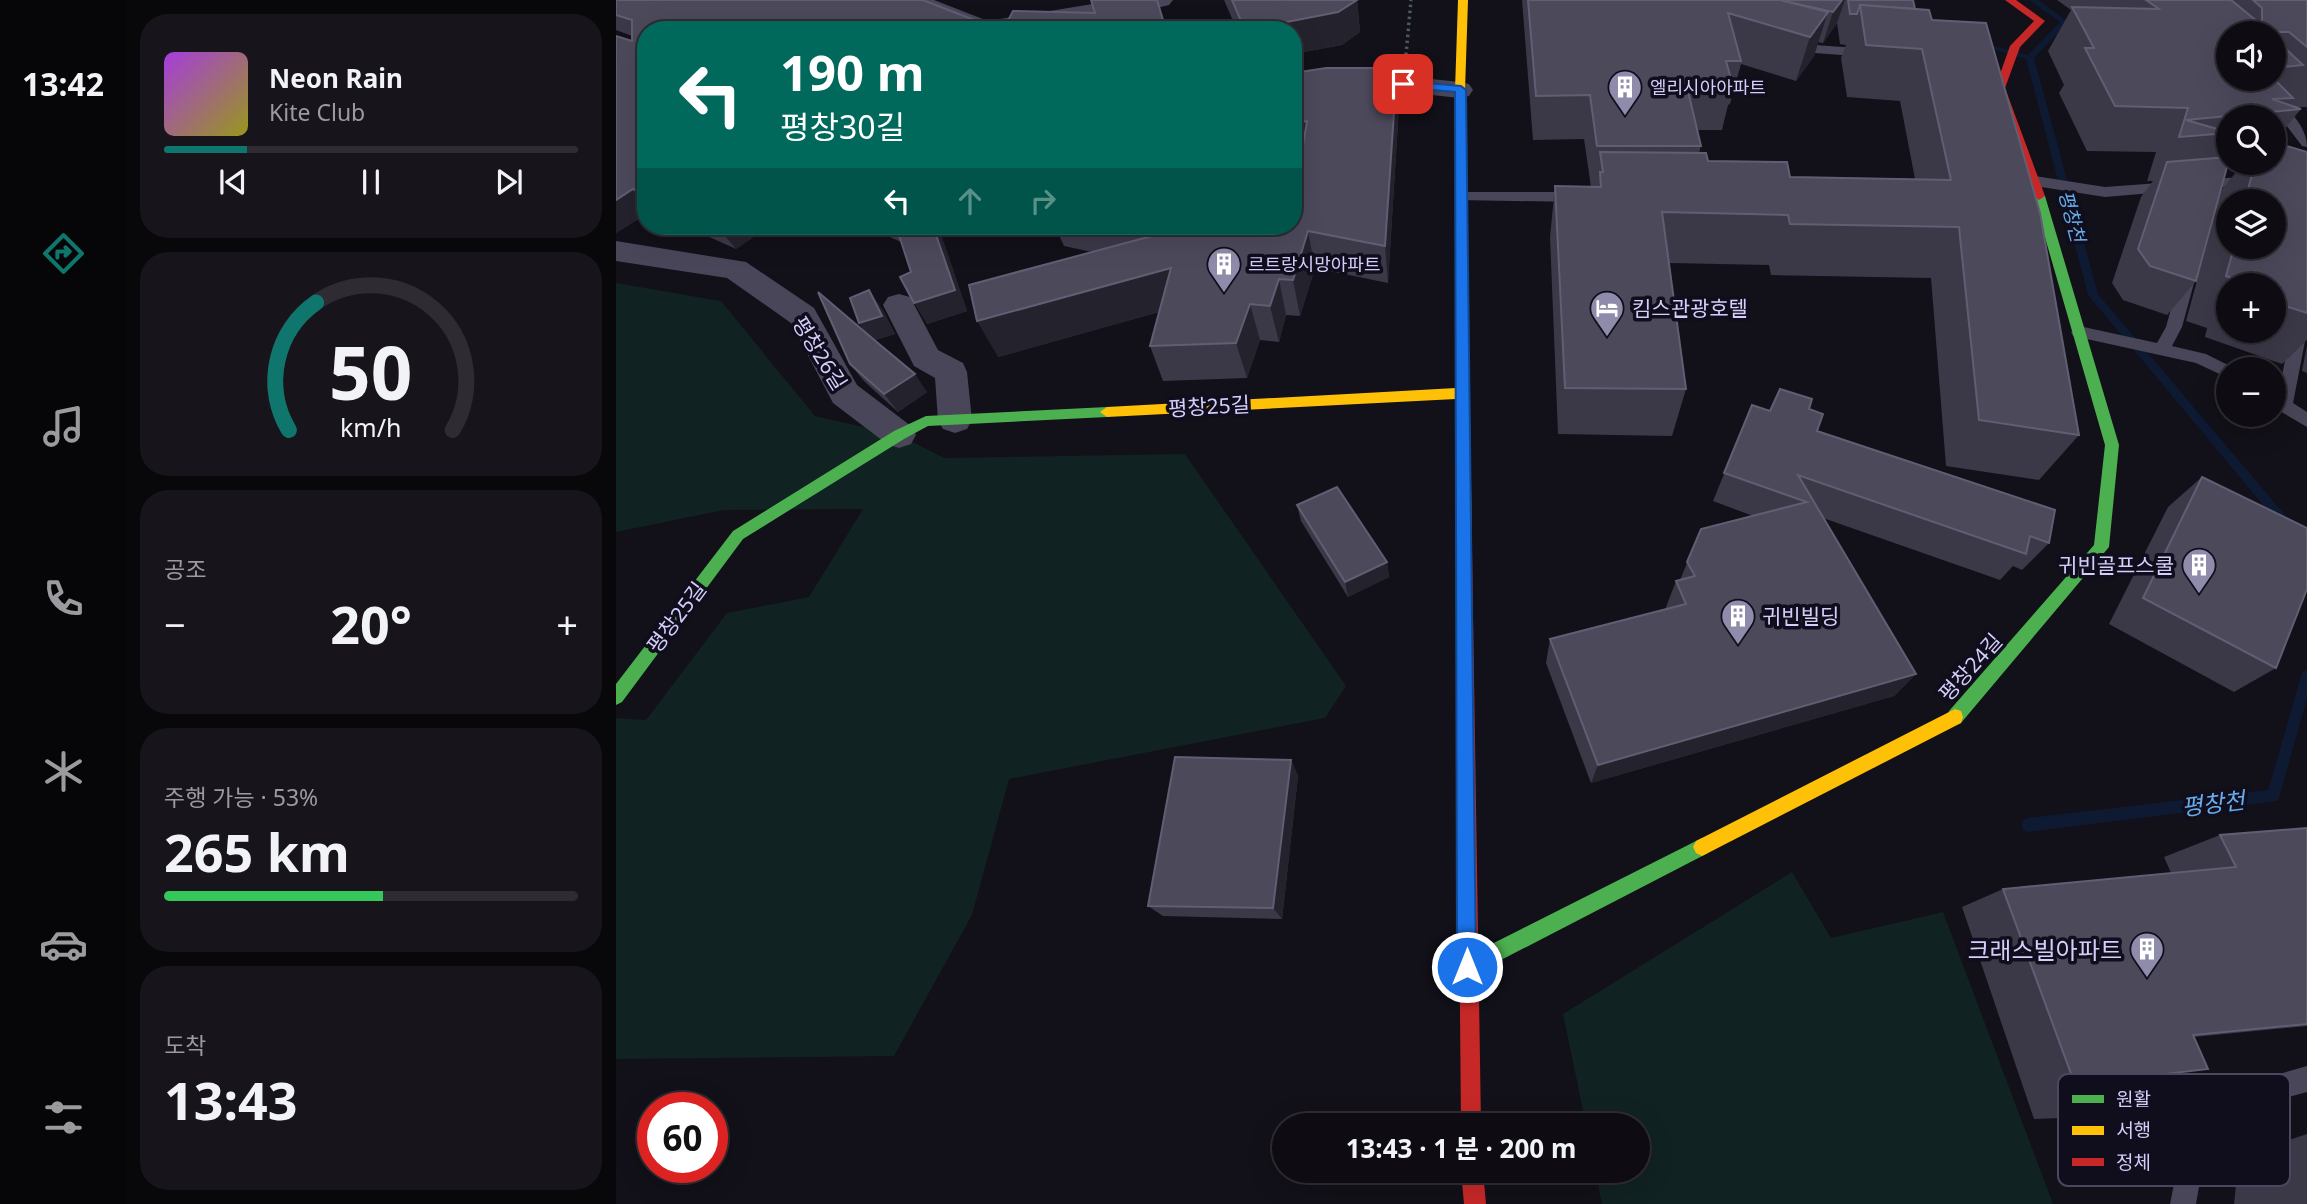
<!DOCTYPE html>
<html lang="ko">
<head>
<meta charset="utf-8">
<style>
  :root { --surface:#0e0c12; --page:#17151b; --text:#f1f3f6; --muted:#9b9b9f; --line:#2e2c32; --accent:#0f766e }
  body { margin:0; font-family:"Noto Sans","Noto Sans KR",sans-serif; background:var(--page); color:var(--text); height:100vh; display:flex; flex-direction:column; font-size:26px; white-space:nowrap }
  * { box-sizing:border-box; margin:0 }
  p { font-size:23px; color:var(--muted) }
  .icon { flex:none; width:38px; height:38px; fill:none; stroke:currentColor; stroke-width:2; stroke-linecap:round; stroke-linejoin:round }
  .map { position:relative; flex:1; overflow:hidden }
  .sheet { display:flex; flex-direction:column; gap:14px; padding:14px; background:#08070a; width:490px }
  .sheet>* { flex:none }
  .guide { position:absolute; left:21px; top:21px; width:665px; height:214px; border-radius:28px; box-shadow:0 7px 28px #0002,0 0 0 2px var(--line); background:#00695c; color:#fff; overflow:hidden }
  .controls { position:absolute; left:1600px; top:21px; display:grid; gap:14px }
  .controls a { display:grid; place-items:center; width:70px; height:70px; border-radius:50%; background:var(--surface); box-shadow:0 7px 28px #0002,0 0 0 2px var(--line); font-size:35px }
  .speed { position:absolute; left:21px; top:1092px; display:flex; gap:14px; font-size:35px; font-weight:700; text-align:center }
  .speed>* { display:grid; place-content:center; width:91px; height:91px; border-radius:50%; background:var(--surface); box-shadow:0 7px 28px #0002,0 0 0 2px var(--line); line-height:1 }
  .speed .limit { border:10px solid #d22; background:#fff; color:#111 }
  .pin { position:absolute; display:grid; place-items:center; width:60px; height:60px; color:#fff; margin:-30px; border-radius:14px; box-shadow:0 4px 10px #0006 }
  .me { position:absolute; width:77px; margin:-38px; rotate:0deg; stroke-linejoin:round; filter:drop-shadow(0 0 5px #0008) }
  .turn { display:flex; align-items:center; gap:24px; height:147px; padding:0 28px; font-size:32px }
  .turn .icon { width:91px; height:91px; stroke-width:2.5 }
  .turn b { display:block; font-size:49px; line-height:60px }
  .lanes { display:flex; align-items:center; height:66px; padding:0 28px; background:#0003; justify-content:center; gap:35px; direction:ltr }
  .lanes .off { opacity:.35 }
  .big { font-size:52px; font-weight:700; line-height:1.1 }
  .sheet .widget { flex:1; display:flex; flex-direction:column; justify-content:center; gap:10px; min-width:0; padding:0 24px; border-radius:28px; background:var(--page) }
  .sheet .dial { align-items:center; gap:0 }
  .dial svg { height:182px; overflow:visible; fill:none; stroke:var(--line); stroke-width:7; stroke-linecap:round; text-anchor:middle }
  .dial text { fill:var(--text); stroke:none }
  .song { display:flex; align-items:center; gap:21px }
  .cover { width:84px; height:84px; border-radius:10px; background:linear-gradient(135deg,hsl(280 70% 55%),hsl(60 70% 35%)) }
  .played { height:7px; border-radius:4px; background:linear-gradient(90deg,var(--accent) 20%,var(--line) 20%) }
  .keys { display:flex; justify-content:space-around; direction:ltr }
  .heat { display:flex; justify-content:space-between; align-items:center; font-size:38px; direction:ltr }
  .charge { height:10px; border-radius:5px; background:linear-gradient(90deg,#34c759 53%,var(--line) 0) }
  .trip { position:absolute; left:656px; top:1113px; width:378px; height:70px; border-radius:35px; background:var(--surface); box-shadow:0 7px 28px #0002,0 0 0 2px var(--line); font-weight:700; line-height:70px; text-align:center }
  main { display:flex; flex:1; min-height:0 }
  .dock { display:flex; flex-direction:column; width:126px; justify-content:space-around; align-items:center; background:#060507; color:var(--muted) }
  .dock .icon { width:49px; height:49px }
  .dock .on { color:var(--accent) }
  .dock b { font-size:32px; color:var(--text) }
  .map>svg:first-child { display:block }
  .green { fill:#112223 }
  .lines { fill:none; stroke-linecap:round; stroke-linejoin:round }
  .stream { fill:#0d1a32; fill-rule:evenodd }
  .path { stroke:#4b5762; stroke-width:3.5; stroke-dasharray:2.5 3.5; stroke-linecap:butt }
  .lane { fill:#484658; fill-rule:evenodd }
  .street { fill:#484658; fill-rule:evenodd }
  .fast { fill:#4caf50; fill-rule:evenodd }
  .slow { fill:#ffc107; fill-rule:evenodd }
  .jam { fill:#c62828; fill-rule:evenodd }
  .wall { fill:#3b3948; fill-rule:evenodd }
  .shaded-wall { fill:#24222d }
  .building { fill:#4c495b; stroke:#615e74; stroke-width:2 }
  .route { fill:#1a73e8; stroke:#114b97; stroke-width:2 }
  .labels { text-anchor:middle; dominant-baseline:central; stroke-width:7; stroke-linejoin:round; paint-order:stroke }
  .far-poi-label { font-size:18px; fill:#d3cefa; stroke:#100d1c; text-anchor:start }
  .far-water-label { font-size:19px; font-style:italic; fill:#67aeee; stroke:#100d1c }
  .poi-label { font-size:21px; fill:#d3cefa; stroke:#100d1c; text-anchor:start }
  .street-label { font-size:21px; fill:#d3cefa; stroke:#100d1c }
  .water-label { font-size:23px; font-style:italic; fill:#67aeee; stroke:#100d1c }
  .near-poi-label { font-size:24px; fill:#d3cefa; stroke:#100d1c; text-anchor:end }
  .key { fill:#100d1c; stroke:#4a475f; stroke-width:2 }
  .key-label { font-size:19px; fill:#d3cefa }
</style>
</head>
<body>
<main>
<nav class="dock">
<b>13:42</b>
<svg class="icon on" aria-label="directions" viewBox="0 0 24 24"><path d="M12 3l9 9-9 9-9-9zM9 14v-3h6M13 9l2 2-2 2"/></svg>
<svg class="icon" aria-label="music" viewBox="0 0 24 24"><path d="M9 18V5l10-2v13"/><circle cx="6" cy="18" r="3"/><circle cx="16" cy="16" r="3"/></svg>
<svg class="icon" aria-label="phone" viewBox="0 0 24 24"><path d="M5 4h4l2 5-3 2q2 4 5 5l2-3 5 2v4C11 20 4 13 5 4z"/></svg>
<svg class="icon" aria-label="climate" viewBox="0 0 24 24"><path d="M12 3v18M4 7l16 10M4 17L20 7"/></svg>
<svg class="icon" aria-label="car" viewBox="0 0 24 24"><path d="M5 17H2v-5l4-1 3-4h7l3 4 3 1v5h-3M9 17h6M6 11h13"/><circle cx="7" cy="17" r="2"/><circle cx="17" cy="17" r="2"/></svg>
<svg class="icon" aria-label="filters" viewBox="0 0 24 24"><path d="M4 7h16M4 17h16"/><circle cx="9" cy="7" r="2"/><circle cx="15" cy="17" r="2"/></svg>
</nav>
<section class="sheet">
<div class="widget">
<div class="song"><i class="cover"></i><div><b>Neon Rain</b><p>Kite Club</p></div></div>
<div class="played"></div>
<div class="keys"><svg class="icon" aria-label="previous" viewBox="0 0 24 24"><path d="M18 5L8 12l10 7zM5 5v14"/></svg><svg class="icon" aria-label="pause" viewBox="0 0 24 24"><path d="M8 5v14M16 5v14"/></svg><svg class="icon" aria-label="next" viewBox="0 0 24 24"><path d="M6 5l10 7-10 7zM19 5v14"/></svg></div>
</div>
<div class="widget dial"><svg viewBox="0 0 100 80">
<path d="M14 69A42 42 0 1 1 86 69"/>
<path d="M14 69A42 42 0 0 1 26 13" stroke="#0f766e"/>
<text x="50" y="56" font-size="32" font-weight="700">50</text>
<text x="50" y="72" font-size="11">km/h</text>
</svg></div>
<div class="widget"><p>공조</p>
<div class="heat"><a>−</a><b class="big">20°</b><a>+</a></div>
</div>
<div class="widget"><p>주행 가능 · 53%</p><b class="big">265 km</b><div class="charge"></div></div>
<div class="widget"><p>도착</p><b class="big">13:43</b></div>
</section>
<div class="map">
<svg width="1691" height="1204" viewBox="0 0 1691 1204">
  <rect width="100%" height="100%" fill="#121018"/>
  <g class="green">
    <polygon points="0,283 105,301 199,416 283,435 328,458 569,454 730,686 709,718 393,779 356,915 278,1056 0,1059 0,718 30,720 111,613 193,597 247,509 108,510 0,532"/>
    <polygon points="1176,872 1215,938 1327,912 1437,1204 986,1204 979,1171 1022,1171 1022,1125 970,1125 947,1014"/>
  </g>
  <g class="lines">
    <g class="stream">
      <polygon points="1413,0 1422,0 1453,22 1418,58 1482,294 1691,541 1691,554 1687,553 1472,295 1410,59 1359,44 1363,42 1412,55 1444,22"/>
      <polygon points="1691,670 1691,699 1662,801 1412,832 1407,830 1405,825 1407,820 1412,818 1652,790 1685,676 1686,672"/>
    </g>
    <polyline class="path" points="790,55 795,0"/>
    <g class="lane">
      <polygon points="1176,39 1199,45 1254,49 1260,53 1254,57 1198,53 1172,46 1172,40"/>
      <path d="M1625,79H1638C1657,97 1691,119 1691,147L1686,146L1670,125Z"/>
      <polygon points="1691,172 1691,180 1489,197 1419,186 1412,181 1419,176 1489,187"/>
      <polygon points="847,192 961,192 968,197 961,202 842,200 840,197"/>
      <polygon points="1573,267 1581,272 1566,327 1556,346 1590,354 1618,368 1612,369 1612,378 1580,363 1457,336 1455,332 1463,326 1541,343 1550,327 1565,272"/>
      <polygon points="1691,287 1691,331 1677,403 1691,412 1691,427 1657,407 1657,394 1662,395 1683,292"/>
      <polygon points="1691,1066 1691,1092 1595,1118 1580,1204 1554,1204 1575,1099"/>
    </g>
    <g class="street">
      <polygon points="284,0 318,0 372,21 501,0 557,0 553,5 545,7 410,30 350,30 288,5"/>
      <polygon points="787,76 844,82 853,84 857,90 853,96 844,98 787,92 677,110 677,94"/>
      <polygon points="0,241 130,262 198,308 241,385 295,426 300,435 295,444 283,448 271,444 217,403 175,323 111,278 0,261"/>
      <polygon points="283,294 294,297 322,350 347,363 351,372 356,420 351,429 339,433 327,429 322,420 319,378 298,366 267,305 272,297"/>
    </g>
    <g class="fast">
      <polygon points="1423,192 1429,196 1503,445 1493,547 1345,723 1339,725 1333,723 1331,717 1333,711 1478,545 1489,445 1417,196"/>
      <polygon points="491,407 498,412 491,417 312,426 288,439 127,539 6,702 0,705 0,684 117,531 278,431 310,416"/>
      <polygon points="1086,838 1092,841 1095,847 1092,853 858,974 851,977 844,974 841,967 844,960"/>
    </g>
    <g class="slow">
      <polygon points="842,0 852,0 849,90 856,550 853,555 843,555 840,550 840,399 491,417 484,412 491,407 840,388 839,90"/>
      <polygon points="1339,709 1345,711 1347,717 1345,723 1092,853 1086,856 1080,853 1077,847 1080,841"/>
    </g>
    <g class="jam">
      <polygon points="1389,0 1400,0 1429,21 1404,47 1389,88 1429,196 1423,200 1417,196 1379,88 1394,46 1418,21"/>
      <polygon points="848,544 853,545 856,550 865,1125 845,1125 840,550 843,545"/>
      <polygon points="845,1171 867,1171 870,1204 848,1204"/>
    </g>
  </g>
  <g class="wall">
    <polygon points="0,0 30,30 30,214 0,233 0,36 16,41 16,36 0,30"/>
    <polygon points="608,0 741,0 744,32 726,45 677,54 677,30 621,30"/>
    <path d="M906,0H1297L1299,9L1316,20L1463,435L1423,480L1330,466L1315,278L1155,275L1153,265L1053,263L1070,389L1056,436L942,434L934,237L939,186L975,187L968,139L917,140ZM1221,23L1224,44L1230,45L1225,58L1231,97L1284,101L1299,179L1174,177L1092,161L1083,153L1085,146L1081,130H1106L1112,105L1114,104L1125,64L1180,81L1198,56L1202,42L1207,43Z"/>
    <path d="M1441,0H1691V107H1680L1685,109L1658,142L1691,152V340L1666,364L1589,337L1591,328L1570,321L1606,189L1628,163H1657V117H1612V163L1580,281L1551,315L1507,300L1496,283L1525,197L1537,181H1531L1540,152L1471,151L1443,93L1448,85L1432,51L1455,10ZM1657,33V79H1612ZM1612,201H1657V247H1612ZM1612,285H1657V331H1612Z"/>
    <polygon points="781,68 783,106 772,283 699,268 684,316 670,315 663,342 644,340 631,378 547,381 534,346 543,312 382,357 476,252 448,246 439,226 677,226 679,194 684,162 677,163 677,73"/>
    <polygon points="69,226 153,226 120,249"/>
    <polygon points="249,226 322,226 351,311 311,324 285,242"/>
    <polygon points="266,309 279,334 259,340 311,392 282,412 248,381 234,364 251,334 243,323"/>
    <polygon points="1691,345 1691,373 1686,371"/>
    <polygon points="1136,405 1154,411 1193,409 1201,431 1433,543 1406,570 1397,566 1384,580 1207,518 1300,674 1278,696 975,783 930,663 934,639 1051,609 1050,607 1060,581 1064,580 1085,529 1137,516 1097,501"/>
    <polygon points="1586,477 1660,668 1618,692 1493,624 1552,507"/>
    <polygon points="681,505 771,562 773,577 732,597 685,521"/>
    <polygon points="675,760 682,776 666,919 547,916 532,906"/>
    <polygon points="1691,828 1691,1026 1578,1037 1549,1074 1471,1117 1418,1119 1346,907 1387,889 1555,873 1548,857 1604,835"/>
    <polygon points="1691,1134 1691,1204 1618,1204 1623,1157"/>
  </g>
  <g class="shaded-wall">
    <polygon points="741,0 744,32 726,45 677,54 677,30 629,30"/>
    <polygon points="1226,0 1229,0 1221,23 1207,43 1217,12"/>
    <polygon points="1212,12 1198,56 1180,81 1194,37"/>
    <polygon points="781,68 783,106 772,283 769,246"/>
    <polygon points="691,121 697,159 677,163 677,124"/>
    <polygon points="17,189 30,204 30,214 0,233 0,200"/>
    <polygon points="107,226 153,226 120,249 103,229"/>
    <polygon points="317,226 322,226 351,311 311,324 298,303"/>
    <polygon points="692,231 699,268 684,316 677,280"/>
    <polygon points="555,268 568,305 382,357 361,321"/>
    <polygon points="663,279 670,315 663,342 654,306"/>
    <polygon points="253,290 266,309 279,334 257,341 243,323"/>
    <polygon points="634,304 644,340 631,378 620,343"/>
    <polygon points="299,374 311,392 282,412 268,394"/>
    <polygon points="771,562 773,577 732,597 729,582"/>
    <polygon points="1300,674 1278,696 975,783 982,765"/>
    <polygon points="675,760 682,776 666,919 657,908"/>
  </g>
  <g class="building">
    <polygon points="0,0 307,0 384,30 30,30 30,195 17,189 0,200 0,36 16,41 16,20 0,15"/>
    <polygon points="475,0 541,0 550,30 387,30 397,11 479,13"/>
    <polygon points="616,0 741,0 722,12 629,30"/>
    <polygon points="912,0 1164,0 1212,12 1194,37 1112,13 1125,61 1110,61 1117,86 1071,87 1085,146 981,146 974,95 920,96"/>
    <polygon points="1164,0 1226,0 1217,12"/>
    <polygon points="1232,0 1297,0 1299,9 1244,5 1241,14 1234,14"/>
    <polygon points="1530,0 1615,0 1642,22 1646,22 1646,8 1637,0 1691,0 1691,47 1673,32 1658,32 1657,33 1612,33 1612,79 1657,78 1677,98 1656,99 1685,109 1570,120 1612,132 1612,133 1563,137 1572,108 1499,106 1469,48 1478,48 1456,7 1543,9"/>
    <polygon points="1244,5 1313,10 1316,20 1370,23 1424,213 1463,435 1363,420 1343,227 1174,224 1172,215 1046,212 1070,389 949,388 939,186 985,187 984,172 987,172 984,152 1090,153 1092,161 1171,162 1174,177 1335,180 1306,49 1250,45"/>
    <polygon points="1657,37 1687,65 1657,68"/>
    <polygon points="710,68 781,68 769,246 692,231 677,280 663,279 654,306 634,304 620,343 534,346 555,268 361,321 353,285 547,233 513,226 677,226 677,194 679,194 691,121 677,124 677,73"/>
    <polygon points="1657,142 1691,152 1691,313 1657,302 1657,285 1632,285 1633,284 1610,276 1618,247 1657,247 1657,201 1629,201 1639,163 1657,163"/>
    <polygon points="1612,157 1612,163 1580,281 1534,266 1522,249 1551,162"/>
    <polygon points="280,226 317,226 339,290 298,303 284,277 295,272"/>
    <polygon points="253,290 266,316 243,323 234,298"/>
    <polygon points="202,292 263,344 299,374 268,394 234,364"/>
    <polygon points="1164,389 1196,399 1193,409 1207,414 1201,431 1439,510 1433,543 1414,536 1410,554 1182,475 1300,674 982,765 934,639 1070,604 1060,581 1079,576 1071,562 1085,529 1191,502 1108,473 1136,405 1154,411"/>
    <polygon points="1586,477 1691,528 1691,589 1660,668 1527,598"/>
    <polygon points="721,487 771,562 729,582 681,505"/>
    <polygon points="559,757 675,760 657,908 532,906"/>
    <polygon points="1691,828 1691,1024 1577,1035 1592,1069 1549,1074 1563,1107 1471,1117 1387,889 1620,867 1604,835"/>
  </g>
  <polygon class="route" points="787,81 845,86 850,90 860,967 858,974 851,976 844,974 841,967 839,92 783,87 783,82"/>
  <defs>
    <g id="building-pin" transform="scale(1.75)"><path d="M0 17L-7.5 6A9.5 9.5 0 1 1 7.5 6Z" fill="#8f8cab" stroke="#100d1c"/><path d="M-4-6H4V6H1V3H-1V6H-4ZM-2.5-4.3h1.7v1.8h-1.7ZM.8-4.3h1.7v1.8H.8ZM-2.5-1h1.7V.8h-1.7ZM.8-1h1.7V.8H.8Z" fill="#fff"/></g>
    <g id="hotel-pin" transform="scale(1.75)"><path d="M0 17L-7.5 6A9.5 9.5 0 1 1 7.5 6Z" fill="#8f8cab" stroke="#100d1c"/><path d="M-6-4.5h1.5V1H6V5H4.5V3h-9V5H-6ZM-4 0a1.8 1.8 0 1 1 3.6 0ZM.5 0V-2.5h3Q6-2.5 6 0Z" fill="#fff"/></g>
  </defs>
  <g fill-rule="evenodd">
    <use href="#building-pin" x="1009" y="87"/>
    <use href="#building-pin" x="608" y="264"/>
    <use href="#hotel-pin" x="991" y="308"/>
    <use href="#building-pin" x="1583" y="565"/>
    <use href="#building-pin" x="1122" y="616"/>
    <use href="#building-pin" x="1531" y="949"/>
  </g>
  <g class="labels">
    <g class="far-poi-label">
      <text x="1034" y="87">엘리시아아파트</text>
      <text x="632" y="264">르트랑시망아파트</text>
    </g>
    <g class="far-water-label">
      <text transform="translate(1456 216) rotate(75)">평창천</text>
    </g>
    <g class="poi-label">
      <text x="1016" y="308">킴스관광호텔</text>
      <text x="1558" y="565" text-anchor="end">귀빈골프스쿨</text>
      <text x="1146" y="616">귀빈빌딩</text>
    </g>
    <g class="street-label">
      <text transform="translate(204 353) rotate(58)">평창26길</text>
      <text transform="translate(593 406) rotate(-3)">평창25길</text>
      <text transform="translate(60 617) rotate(-53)">평창25길</text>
      <text transform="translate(1354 667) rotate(-48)">평창24길</text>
    </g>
    <g class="water-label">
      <text transform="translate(1597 803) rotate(-7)">평창천</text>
    </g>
    <g class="near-poi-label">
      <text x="1506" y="949">크래스빌아파트</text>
    </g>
  </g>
  <rect x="1442" y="1074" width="232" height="112" rx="10" class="key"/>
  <rect x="1456" y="1095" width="32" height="8" fill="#4caf50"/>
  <rect x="1456" y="1126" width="32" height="9" fill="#ffc107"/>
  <rect x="1456" y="1158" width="32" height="8" fill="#c62828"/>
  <g class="key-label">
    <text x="1500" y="1106">원활</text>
    <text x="1500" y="1137">서행</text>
    <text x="1500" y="1169">정체</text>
  </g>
</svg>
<div class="controls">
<a><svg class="icon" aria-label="sound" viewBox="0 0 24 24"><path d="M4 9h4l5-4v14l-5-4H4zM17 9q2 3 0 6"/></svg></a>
<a><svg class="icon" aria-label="search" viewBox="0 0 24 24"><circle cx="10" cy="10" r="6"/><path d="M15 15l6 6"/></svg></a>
<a><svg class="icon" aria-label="layers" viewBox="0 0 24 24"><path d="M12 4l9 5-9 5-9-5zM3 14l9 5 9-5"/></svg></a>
<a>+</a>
<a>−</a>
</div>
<div class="speed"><div class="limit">60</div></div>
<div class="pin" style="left:787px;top:84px;background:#d93025"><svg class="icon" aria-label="arrive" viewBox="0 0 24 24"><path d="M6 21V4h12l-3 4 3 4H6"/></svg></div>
<svg class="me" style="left:851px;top:967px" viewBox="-20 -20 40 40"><circle r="17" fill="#1a73e8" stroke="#fff" stroke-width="3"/><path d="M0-11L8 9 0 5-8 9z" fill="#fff"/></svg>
<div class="trip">13:43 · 1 분 · 200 m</div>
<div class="guide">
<div class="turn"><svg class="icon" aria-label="left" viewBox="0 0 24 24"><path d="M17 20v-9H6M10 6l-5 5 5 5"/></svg><div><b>190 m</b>평창30길</div></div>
<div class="lanes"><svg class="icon" aria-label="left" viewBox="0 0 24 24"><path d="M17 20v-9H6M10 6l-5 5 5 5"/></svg><svg class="icon off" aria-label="ahead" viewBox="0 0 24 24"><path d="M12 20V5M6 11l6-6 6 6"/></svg><svg class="icon off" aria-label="right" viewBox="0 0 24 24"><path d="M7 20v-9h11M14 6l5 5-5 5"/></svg></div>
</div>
</div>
</main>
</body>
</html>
